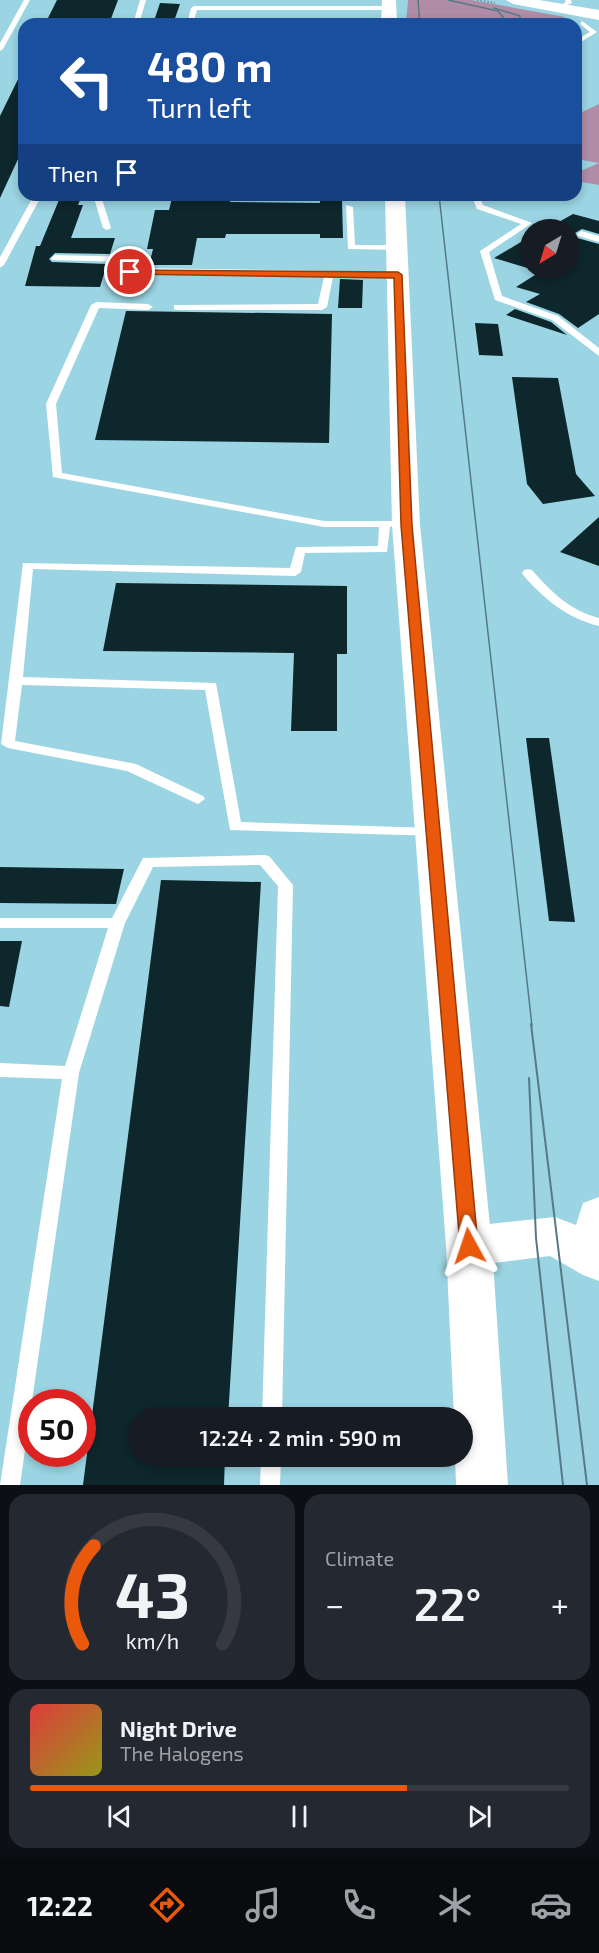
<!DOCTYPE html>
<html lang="en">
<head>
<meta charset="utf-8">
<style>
  :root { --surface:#171b24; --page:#242831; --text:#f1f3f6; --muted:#9ea1a6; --line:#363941; --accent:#ea580c }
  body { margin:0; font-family:"Exo 2",sans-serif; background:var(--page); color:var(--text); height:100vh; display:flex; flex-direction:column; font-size:22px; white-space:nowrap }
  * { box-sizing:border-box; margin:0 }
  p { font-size:20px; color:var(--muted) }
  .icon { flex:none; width:33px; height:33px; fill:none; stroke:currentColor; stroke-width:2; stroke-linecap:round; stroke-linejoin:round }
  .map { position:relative; height:1485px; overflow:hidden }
  .sheet { display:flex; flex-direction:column; gap:9px; padding:9px; background:#0d0f14; flex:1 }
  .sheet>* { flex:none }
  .top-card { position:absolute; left:18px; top:18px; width:564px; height:183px; border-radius:18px; box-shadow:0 3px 9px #0003; background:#1a4fa0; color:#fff; overflow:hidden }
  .needle { width:39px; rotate:218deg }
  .fabs { position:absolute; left:520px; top:219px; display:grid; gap:12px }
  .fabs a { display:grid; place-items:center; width:60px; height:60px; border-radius:50%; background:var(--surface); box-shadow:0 3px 9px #0003; font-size:30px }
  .speed { position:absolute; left:18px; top:1389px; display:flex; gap:12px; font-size:30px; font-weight:700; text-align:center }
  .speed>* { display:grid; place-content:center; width:78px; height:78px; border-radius:50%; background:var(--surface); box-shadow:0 3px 9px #0003; line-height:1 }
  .speed .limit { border:9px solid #d22; background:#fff; color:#111 }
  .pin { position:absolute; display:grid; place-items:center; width:51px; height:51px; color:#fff; margin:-26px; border:3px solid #fff; border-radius:50%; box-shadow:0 2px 6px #0007 }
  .me { position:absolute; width:66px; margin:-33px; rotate:355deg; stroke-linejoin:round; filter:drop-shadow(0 0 4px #0008) }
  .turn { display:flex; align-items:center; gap:21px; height:126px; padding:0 30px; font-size:27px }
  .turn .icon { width:78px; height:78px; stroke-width:2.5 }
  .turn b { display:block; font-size:42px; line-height:51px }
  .then { display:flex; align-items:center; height:57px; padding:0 30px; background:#0003; gap:12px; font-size:22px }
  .big { font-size:45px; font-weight:600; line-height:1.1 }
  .sheet .card { flex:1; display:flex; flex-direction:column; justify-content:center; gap:9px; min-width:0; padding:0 21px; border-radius:18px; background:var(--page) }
  .sheet .dial { align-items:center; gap:0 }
  .dial svg { height:156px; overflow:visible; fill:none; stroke:var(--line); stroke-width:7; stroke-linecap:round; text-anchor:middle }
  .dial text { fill:var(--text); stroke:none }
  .song { display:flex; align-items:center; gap:18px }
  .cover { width:72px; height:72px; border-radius:9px; background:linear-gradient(135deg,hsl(0 70% 55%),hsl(60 70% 35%)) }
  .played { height:6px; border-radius:3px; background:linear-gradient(90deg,var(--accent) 70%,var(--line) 70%) }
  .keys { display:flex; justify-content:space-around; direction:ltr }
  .heat { display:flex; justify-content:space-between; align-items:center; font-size:33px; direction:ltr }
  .sheet .tiles { flex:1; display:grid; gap:9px; grid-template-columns:1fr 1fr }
  .card:last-child { grid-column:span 2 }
  .trip { position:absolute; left:128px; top:1407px; width:345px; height:60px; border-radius:30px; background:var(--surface); box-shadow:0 3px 9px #0003; font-weight:600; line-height:60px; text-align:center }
  .dock { display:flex; height:96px; justify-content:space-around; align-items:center; background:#090b0e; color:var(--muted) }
  .dock .icon { width:42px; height:42px }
  .dock .active { color:var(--accent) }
  .dock b { font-size:27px; color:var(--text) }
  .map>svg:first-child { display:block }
  .green { fill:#b08ca7 }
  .building { fill:#0d272d }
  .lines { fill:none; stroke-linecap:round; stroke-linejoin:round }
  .path { stroke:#6995a0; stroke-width:2; stroke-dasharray:1.5 2; stroke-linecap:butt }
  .service { fill:#fff; fill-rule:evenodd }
  .tertiary { fill:#fff; fill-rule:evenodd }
  .secondary { fill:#fff; fill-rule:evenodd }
  .tram-far1 { stroke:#547b85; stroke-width:1.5 }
  .tram { stroke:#547b85; stroke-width:2 }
  .route { fill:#ea580c; stroke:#983908; stroke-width:1.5 }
</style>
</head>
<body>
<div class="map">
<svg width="599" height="1485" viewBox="0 0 599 1485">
  <rect width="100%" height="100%" fill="#9bd4e2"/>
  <g class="green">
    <polygon points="408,0 471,0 565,17 555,24 406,24"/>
    <polygon points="599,104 599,185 576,181 576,173 599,163 576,159 576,115"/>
  </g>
  <g class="building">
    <polygon points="57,0 118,0 109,24 45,24"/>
    <polygon points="160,3 180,4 173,24 153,24"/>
    <polygon points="24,67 24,157 19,157 0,198 0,116"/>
    <polygon points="61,195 82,195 78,205 83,205 71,238 115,238 110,254 55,253 49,259 52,262 107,264 100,287 25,286 36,246 40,246"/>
    <polygon points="172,198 231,198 230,202 320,203 320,200 342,200 343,238 320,238 320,234 226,234 225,238 197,238 192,265 149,265 153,249 147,249 155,210 169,210"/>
    <polygon points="573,214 599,221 599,234 582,229 575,233 577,238 599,244 599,314 578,328 559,314 526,302 540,294 516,287 546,268 570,268 570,230 550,227"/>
    <polygon points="531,236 531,269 494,258"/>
    <polygon points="340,279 363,280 362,308 338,308"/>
    <polygon points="515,309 551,322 567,335 506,315"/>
    <polygon points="126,311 332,314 329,443 95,440"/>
    <polygon points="475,323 498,324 503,356 479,355"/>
    <polygon points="512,377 558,378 576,474 595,496 543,504 527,484"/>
    <polygon points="599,517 599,566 560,552"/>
    <polygon points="116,583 347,586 347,654 337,654 337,731 291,731 294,653 103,651"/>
    <polygon points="526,738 549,738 575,922 549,921"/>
    <polygon points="0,867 124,869 116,904 0,903"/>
    <polygon points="161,880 261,882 228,1418 138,1418 138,1456 225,1456 224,1485 83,1485"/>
    <polygon points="0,941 22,941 9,1007 0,1006"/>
  </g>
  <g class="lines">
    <polyline class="path" points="477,0 495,3"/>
    <g class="service">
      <polygon points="24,0 30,0 3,49 0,51 0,43"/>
      <polygon points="140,0 146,0 139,24 133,24"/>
      <polygon points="565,0 571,0 572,3 557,9 557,7 566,2"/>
      <polygon points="194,6 389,6 392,8 389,10 197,10 193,24 187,24 191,8"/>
      <polygon points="582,21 597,32 576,45 576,40 590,32 580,24"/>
      <polygon points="34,195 42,195 4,265 0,268 0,257"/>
      <polygon points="93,195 167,195 163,197 102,199 111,228 107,230 103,228"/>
      <polygon points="471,195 479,195 483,205 532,223 489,252 502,296 558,316 599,348 599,356 552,320 495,300 480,251 521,224 477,209"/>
      <polygon points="346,205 353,207 355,245 397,245 401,248 400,250 348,249"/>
      <polygon points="581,231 599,236 599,242 578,236 577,234"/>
      <polygon points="55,255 131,257 135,260 135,268 398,272 402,275 398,278 333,277 327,307 322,310 177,310 174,309 174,305 318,304 324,277 130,274 126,271 126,262 52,260 51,258"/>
      <polygon points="96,302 148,304 153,307 148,310 99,308 56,404 62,473 324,521 392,521 398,524 390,527 387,552 305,553 301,572 295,576 33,569 23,677 216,683 241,822 433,828 438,830 440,833 438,836 230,830 205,690 22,685 15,741 136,764 203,796 205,799 198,804 127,771 8,748 1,744 23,563 290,568 296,547 378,546 379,527 324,527 53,477 46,404 91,305"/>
      <path d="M528,569L532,570C551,592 571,611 599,618V626C567,618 545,600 524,576L522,573L524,570Z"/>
      <polygon points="264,855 269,856 293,885 282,1418 262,1418 278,886 260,865 153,867 125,923 79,1073 20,1485 0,1485 62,1079 0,1077 0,1063 65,1066 108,928 0,928 0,918 112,918 143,858"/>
      <polygon points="261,1456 281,1456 280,1485 260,1485"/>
    </g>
    <polygon class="tertiary" points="599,1197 599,1281 583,1275 550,1256 469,1266 453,1260 446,1246 453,1232 469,1226 555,1217 576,1225 583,1203"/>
    <g class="secondary">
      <polygon points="382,0 396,0 397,24 381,24"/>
      <polygon points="506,0 539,0 599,10 599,20 513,4"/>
      <polygon points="385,195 405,195 420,525 492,1246 508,1485 456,1485 455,1456 462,1456 462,1418 454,1418 446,1246 392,525"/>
    </g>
    <g class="tram-far1">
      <polyline points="418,0 420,24"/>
      <polyline points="448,0 498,11 503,17 502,24"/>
      <polyline points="494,8 520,16 520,24"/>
      <polyline points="439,195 532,1026"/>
    </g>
    <g class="tram">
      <polyline points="531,1024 587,1485"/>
      <polyline points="529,1078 536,1238 563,1485"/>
    </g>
  </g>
  <polygon class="route" points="127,270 398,272 402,275 412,525 478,1246 476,1251 469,1254 462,1251 460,1246 401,525 394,278 130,274 127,273"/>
</svg>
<div class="fabs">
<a><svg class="needle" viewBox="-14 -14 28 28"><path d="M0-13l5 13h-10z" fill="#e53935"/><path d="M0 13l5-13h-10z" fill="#9ea1a6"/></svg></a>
</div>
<div class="speed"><div class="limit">50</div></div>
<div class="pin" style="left:130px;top:272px;background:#d93025"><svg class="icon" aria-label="arrive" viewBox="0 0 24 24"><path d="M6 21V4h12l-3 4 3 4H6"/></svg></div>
<svg class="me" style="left:469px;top:1246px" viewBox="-20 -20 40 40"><path d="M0-17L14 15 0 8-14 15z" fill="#ea580c" stroke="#fff" stroke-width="4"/></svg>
<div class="trip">12:24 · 2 min · 590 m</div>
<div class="top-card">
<div class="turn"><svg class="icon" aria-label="left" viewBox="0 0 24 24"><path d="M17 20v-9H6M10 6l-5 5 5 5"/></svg><div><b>480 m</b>Turn left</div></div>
<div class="then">Then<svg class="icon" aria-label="arrive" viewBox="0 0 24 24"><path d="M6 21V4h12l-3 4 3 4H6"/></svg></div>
</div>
</div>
<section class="sheet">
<div class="tiles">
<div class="card dial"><svg viewBox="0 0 100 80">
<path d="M14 69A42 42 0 1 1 86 69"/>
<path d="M14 69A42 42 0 0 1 20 19" stroke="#ea580c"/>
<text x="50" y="56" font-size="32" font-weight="700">43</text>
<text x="50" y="72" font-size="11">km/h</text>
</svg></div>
<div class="card"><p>Climate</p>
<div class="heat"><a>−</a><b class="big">22°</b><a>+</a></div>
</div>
<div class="card">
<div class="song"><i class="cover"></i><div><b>Night Drive</b><p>The Halogens</p></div></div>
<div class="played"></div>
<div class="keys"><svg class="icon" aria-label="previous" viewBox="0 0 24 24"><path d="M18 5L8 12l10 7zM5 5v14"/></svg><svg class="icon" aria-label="pause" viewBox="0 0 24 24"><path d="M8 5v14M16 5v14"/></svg><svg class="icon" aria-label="next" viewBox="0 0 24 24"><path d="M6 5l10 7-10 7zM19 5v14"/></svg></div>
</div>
</div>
</section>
<nav class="dock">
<b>12:22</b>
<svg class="icon active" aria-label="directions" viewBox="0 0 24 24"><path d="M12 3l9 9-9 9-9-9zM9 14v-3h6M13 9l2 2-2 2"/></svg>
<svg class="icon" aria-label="music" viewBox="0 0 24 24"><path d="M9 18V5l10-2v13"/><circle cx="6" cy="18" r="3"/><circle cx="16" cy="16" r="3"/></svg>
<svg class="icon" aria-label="phone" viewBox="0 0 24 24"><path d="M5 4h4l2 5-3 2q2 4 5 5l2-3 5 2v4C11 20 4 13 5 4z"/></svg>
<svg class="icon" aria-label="climate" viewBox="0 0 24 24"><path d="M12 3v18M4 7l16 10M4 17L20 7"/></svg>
<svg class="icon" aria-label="car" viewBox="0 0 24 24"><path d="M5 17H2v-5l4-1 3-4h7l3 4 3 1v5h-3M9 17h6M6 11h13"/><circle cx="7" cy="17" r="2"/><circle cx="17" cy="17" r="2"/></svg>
</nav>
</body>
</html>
